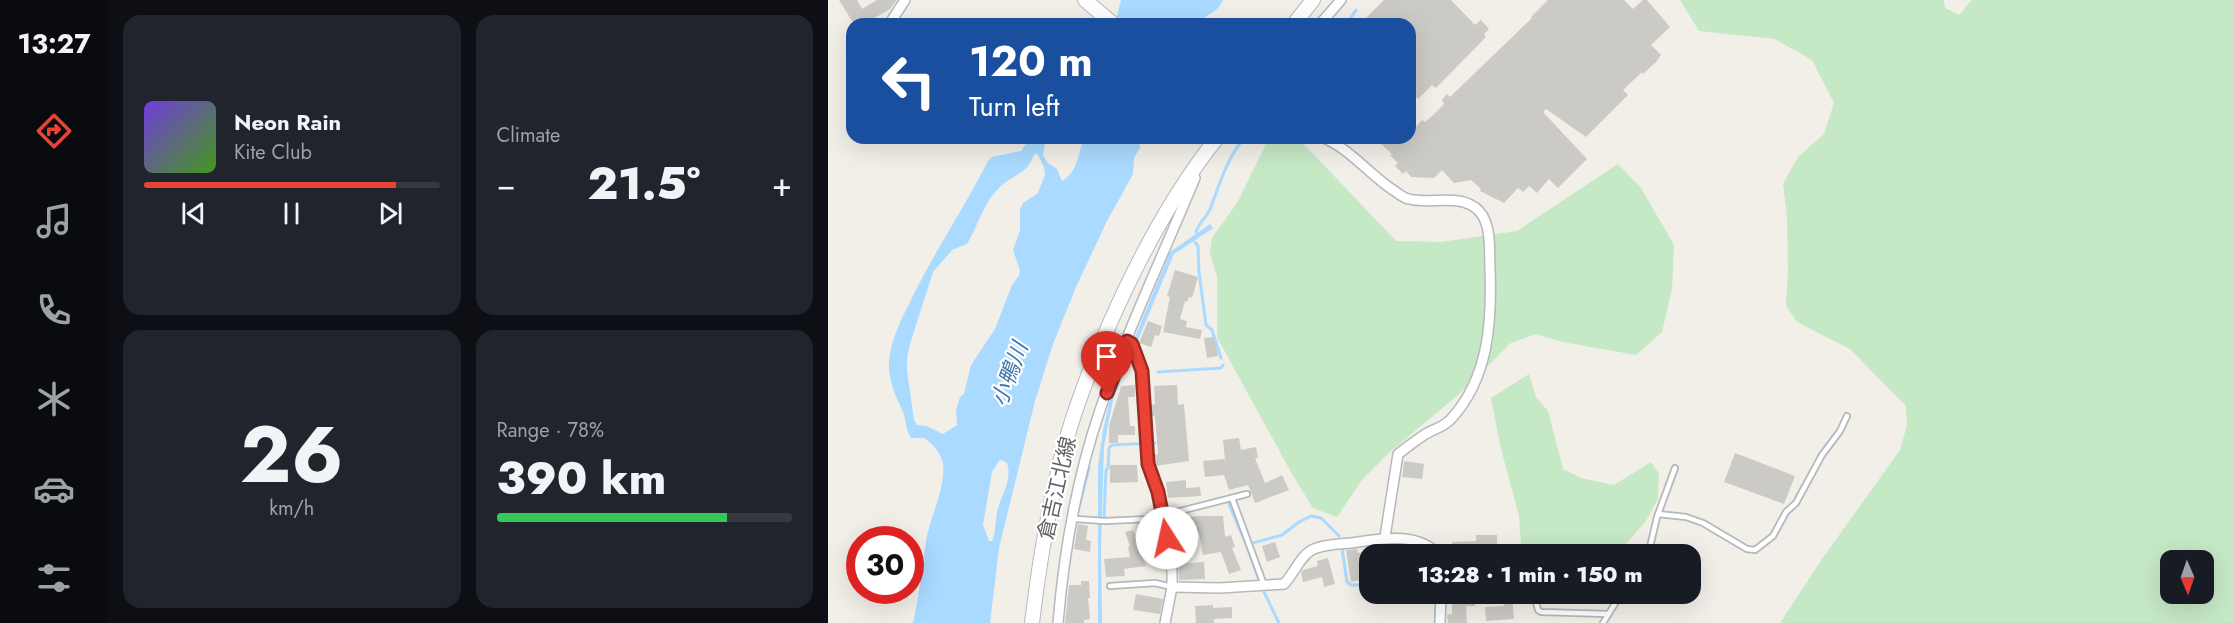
<!DOCTYPE html>
<html lang="en">
<head>
<meta charset="utf-8">
<style>
  :root { --surface:#171b24; --page:#20242c; --text:#f1f3f6; --muted:#9ea1a6; --line:#363941; --accent:#ea4335 }
  body { margin:0; font-family:Jost,"Noto Sans JP",sans-serif; background:var(--page); color:var(--text); height:100vh; display:flex; flex-direction:column; font-size:22px; white-space:nowrap }
  * { box-sizing:border-box; margin:0 }
  p { font-size:20px; color:var(--muted) }
  .icon { flex:none; width:33px; height:33px; fill:none; stroke:currentColor; stroke-width:2; stroke-linecap:round; stroke-linejoin:round }
  .map { position:relative; flex:1; overflow:hidden }
  .panel { display:flex; flex-direction:column; gap:15px; padding:15px; background:#0d0f14; width:720px }
  .panel>* { flex:none }
  .hud { position:absolute; left:18px; top:18px; width:570px; height:126px; border-radius:18px; box-shadow:0 6px 24px #0002; background:#1a4fa0; color:#fff; overflow:hidden }
  .needle { width:39px; rotate:178deg }
  .controls { position:absolute; left:1332px; top:550px; display:grid; gap:12px }
  .controls a { display:grid; place-items:center; width:54px; height:54px; border-radius:12px; background:var(--surface); box-shadow:0 6px 24px #0002; font-size:30px }
  .speed { position:absolute; left:18px; top:526px; display:flex; gap:12px; font-size:30px; font-weight:700; text-align:center }
  .speed>* { display:grid; place-content:center; width:78px; height:78px; border-radius:50%; background:var(--surface); box-shadow:0 6px 24px #0002; line-height:1 }
  .speed .limit { border:9px solid #d22; background:#fff; color:#111 }
  .pin { position:absolute; display:grid; place-items:center; width:51px; height:51px; color:#fff; margin:-62px -26px; border-radius:50% 50% 50% 0; rotate:-45deg; box-shadow:0 0 6px #0007 }
  .pin .icon { rotate:45deg }
  .me { position:absolute; width:66px; margin:-33px; rotate:350deg; stroke-linejoin:round; filter:drop-shadow(0 0 4px #0008) }
  .turn { display:flex; align-items:center; gap:21px; height:126px; padding:0 24px; font-size:27px }
  .turn .icon { width:78px; height:78px; stroke-width:2.5 }
  .turn b { display:block; font-size:42px; line-height:51px }
  .big { font-size:45px; font-weight:800; line-height:1.1 }
  .panel .tile { flex:1; display:flex; flex-direction:column; justify-content:center; gap:9px; min-width:0; padding:0 21px; border-radius:18px; background:var(--page) }
  .panel .dial { align-items:center; gap:0 }
  .dial b { font-size:78px; line-height:1 }
  .song { display:flex; align-items:center; gap:18px }
  .cover { width:72px; height:72px; border-radius:9px; background:linear-gradient(135deg,hsl(260 70% 55%),hsl(100 70% 35%)) }
  .played { height:6px; border-radius:3px; background:linear-gradient(90deg,var(--accent) 85%,var(--line) 85%) }
  .keys { display:flex; justify-content:space-around; direction:ltr }
  .heat { display:flex; justify-content:space-between; align-items:center; font-size:33px; direction:ltr }
  .charge { height:9px; border-radius:4px; background:linear-gradient(90deg,#34c759 78%,var(--line) 0) }
  .panel .tiles { flex:1; display:grid; gap:15px; grid-template-columns:repeat(2,1fr) }
  .trip { position:absolute; left:531px; top:544px; width:342px; height:60px; border-radius:18px; background:var(--surface); box-shadow:0 6px 24px #0002; font-weight:800; line-height:60px; text-align:center }
  main { display:flex; flex:1; min-height:0 }
  .dock { display:flex; flex-direction:column; width:108px; justify-content:space-around; align-items:center; background:#090b0e; color:var(--muted) }
  .dock .icon { width:42px; height:42px }
  .dock .active { color:var(--accent) }
  .dock b { font-size:27px; color:var(--text) }
  .map>svg:first-child { display:block }
  .green { fill:#c5e8c5; fill-rule:evenodd }
  .water { fill:#aadaff; fill-rule:evenodd }
  .lines { fill:none; stroke-linecap:round; stroke-linejoin:round }
  .stream { stroke:#aadaff; stroke-width:3 }
  .building { fill:#cccac5 }
  .service-casing { stroke:#b5b8bc; stroke-width:8 }
  .minor-casing { stroke:#b5b8bc; stroke-width:12 }
  .secondary-casing { stroke:#b6babf; stroke-width:16 }
  .service { stroke:#fff; stroke-width:4.5 }
  .minor { stroke:#fff; stroke-width:9 }
  .secondary { stroke:#fff; stroke-width:14 }
  .route-casing { stroke:#982c22; stroke-width:15 }
  .route { stroke:#ea4335; stroke-width:10 }
  .labels { text-anchor:middle; dominant-baseline:central; stroke-width:4.5; stroke-linejoin:round; paint-order:stroke }
  .street-label { font-size:21px; fill:#5f6368; stroke:#fff }
  .water-label { font-size:22px; font-style:italic; fill:#4174aa; stroke:#fff }
</style>
</head>
<body>
<main>
<nav class="dock">
<b>13:27</b>
<svg class="icon active" aria-label="directions" viewBox="0 0 24 24"><path d="M12 3l9 9-9 9-9-9zM9 14v-3h6M13 9l2 2-2 2"/></svg>
<svg class="icon" aria-label="music" viewBox="0 0 24 24"><path d="M9 18V5l10-2v13"/><circle cx="6" cy="18" r="3"/><circle cx="16" cy="16" r="3"/></svg>
<svg class="icon" aria-label="phone" viewBox="0 0 24 24"><path d="M5 4h4l2 5-3 2q2 4 5 5l2-3 5 2v4C11 20 4 13 5 4z"/></svg>
<svg class="icon" aria-label="climate" viewBox="0 0 24 24"><path d="M12 3v18M4 7l16 10M4 17L20 7"/></svg>
<svg class="icon" aria-label="car" viewBox="0 0 24 24"><path d="M5 17H2v-5l4-1 3-4h7l3 4 3 1v5h-3M9 17h6M6 11h13"/><circle cx="7" cy="17" r="2"/><circle cx="17" cy="17" r="2"/></svg>
<svg class="icon" aria-label="filters" viewBox="0 0 24 24"><path d="M4 7h16M4 17h16"/><circle cx="9" cy="7" r="2"/><circle cx="15" cy="17" r="2"/></svg>
</nav>
<section class="panel">
<div class="tiles">
<div class="tile">
<div class="song"><i class="cover"></i><div><b>Neon Rain</b><p>Kite Club</p></div></div>
<div class="played"></div>
<div class="keys"><svg class="icon" aria-label="previous" viewBox="0 0 24 24"><path d="M18 5L8 12l10 7zM5 5v14"/></svg><svg class="icon" aria-label="pause" viewBox="0 0 24 24"><path d="M8 5v14M16 5v14"/></svg><svg class="icon" aria-label="next" viewBox="0 0 24 24"><path d="M6 5l10 7-10 7zM19 5v14"/></svg></div>
</div>
<div class="tile"><p>Climate</p>
<div class="heat"><a>−</a><b class="big">21.5°</b><a>+</a></div>
</div>
<div class="tile dial"><b>26</b><p>km/h</p></div>
<div class="tile"><p>Range · 78%</p><b class="big">390 km</b><div class="charge"></div></div>
</div>
</section>
<div class="map">
<svg width="1405" height="623" viewBox="0 0 1405 623">
  <rect width="100%" height="100%" fill="#f1efe8"/>
  <g class="green">
    <path d="M852,0H1116L1117,8L1131,15L1144,0H1405V623H952L994,559L1072,450L1079,425L1078,406L1022,349L969,322L958,306L960,271L959,217L955,184L970,157L996,134L1006,103L984,60L947,39L871,31ZM1342,561H1376V594H1342Z"/>
    <polygon points="441,138 470,138 568,241 613,242 689,231 790,164 813,188 846,245 844,289 834,332 808,355 735,342 708,334 683,343 629,396 564,450 534,480 509,517 485,508 464,474 389,337 389,276 382,253 384,238 409,203"/>
    <polygon points="701,374 708,397 720,411 735,469 753,478 786,485 823,462 831,474 830,499 818,521 788,555 699,555 693,545 691,516 673,449 663,398"/>
  </g>
  <g class="water">
    <path d="M293,0H395C388,15 379,12 370,24H287Z"/>
    <path d="M202,138H218L215,155L220,163L229,169L234,181C250,172 250,153 256,138H311L312,148L306,158L305,174L279,221L248,287L225,344L207,401L171,548L162,623H85C91,596 94,568 98,541C102,517 118,487 115,464C113,453 105,444 96,438H83C78,431 78,420 75,412C68,396 60,381 61,363C62,341 74,318 84,298C107,251 136,208 160,161L164,157L193,151ZM209,153L216,167L217,175L210,193L195,203L192,209V230L185,250L192,270L191,276L184,285L167,329L143,365L136,394L132,397L128,410L129,425L115,434L98,426L89,425L86,420L79,371V358L82,344L105,272L124,250L139,244C151,224 155,203 172,187C183,176 202,172 205,156ZM174,460L179,463C185,482 172,495 169,513C167,523 168,532 164,541H161L155,525L164,472L171,461Z"/>
    <polygon points="382,224 385,228 346,254 285,400 276,446 273,547 274,623 270,623 270,467 275,430 283,395 342,252"/>
  </g>
  <g class="lines">
    <g class="stream">
      <polyline points="519,24 528,10"/>
      <path d="M368,232C371,222 380,216 383,207C392,182 399,159 416,138"/>
      <polyline points="367,242 370,246 371,272 378,325 384,330 393,358"/>
      <polyline points="330,372 393,368 395,365"/>
      <polyline points="400,502 418,544 431,580"/>
      <polyline points="249,515 261,468"/>
      <polyline points="276,518 278,470 280,468 281,448 284,445 327,443"/>
      <polyline points="425,543 454,535 471,522 483,516 493,518 511,536"/>
      <polyline points="243,548 248,523"/>
      <polyline points="514,549 519,582 523,585 542,585"/>
      <polyline points="436,592 451,623"/>
      <polyline points="607,623 609,594"/>
    </g>
  </g>
  <g class="building">
    <polygon points="11,0 29,0 34,9 49,0 69,0 62,9 43,20 46,24 26,24"/>
    <polygon points="556,0 623,0 647,25 653,20 661,29 656,34 658,37 608,88 604,85 590,99 583,91 588,86 582,79 582,24 537,24 538,18"/>
    <polygon points="720,0 796,0 805,9 815,0 819,0 842,27 823,45 833,55 828,62 815,74 814,72 795,90 800,95 758,137 718,109 715,112 759,159 730,188 721,179 709,193 701,186 695,192 690,188 676,203 652,191 653,189 643,180 626,183 614,170 606,178 583,177 578,171 575,174 567,166 570,163 562,155 564,154 553,144 559,138 582,138 582,133 594,120 597,122 602,118 616,104 614,100 619,94 622,97 704,18 703,17"/>
    <polygon points="347,270 370,277 364,298 361,297 359,302 357,301 352,319 359,321 358,327 374,330 372,339 335,332 342,297 339,296"/>
    <polygon points="320,321 334,326 331,336 327,335 323,347 311,343"/>
    <polygon points="386,337 390,356 379,358 376,338"/>
    <polygon points="307,385 307,397 300,397 302,426 307,426 307,435 290,435 290,443 281,443 281,426 293,386"/>
    <polygon points="349,385 350,405 356,404 361,461 327,466 325,455 330,454 327,416 323,416 323,405 327,404 326,386"/>
    <polygon points="411,438 413,450 428,447 430,458 427,458 437,483 454,475 461,490 427,503 420,485 401,490 396,475 377,477 375,461 397,459 395,440"/>
    <polygon points="907,453 967,476 956,504 896,482"/>
    <polygon points="576,461 596,464 594,479 574,477"/>
    <polygon points="282,465 309,465 310,482 282,483"/>
    <polygon points="358,480 358,488 372,487 373,496 340,498 338,482"/>
    <polygon points="369,516 395,516 397,537 403,535 407,547 404,548 413,570 401,574 393,552 375,555 371,532 359,534 358,529 347,531 347,529 343,529 341,518 349,517 349,520"/>
    <polygon points="250,524 260,526 258,540 263,541 262,552 246,549"/>
    <polygon points="329,527 336,566 329,568 321,529"/>
    <polygon points="305,530 318,566 296,569 297,576 278,577 276,559 302,557 300,547 302,546 297,532"/>
    <polygon points="648,535 669,535 669,555 625,555 624,542 648,541"/>
    <polygon points="447,542 452,557 439,562 434,546"/>
    <polygon points="529,549 530,553 542,551 542,578 523,582 518,550"/>
    <polygon points="500,558 507,584 496,587 494,577 475,582 473,572 475,570 490,566 489,561"/>
    <polygon points="376,562 377,579 351,580 350,564"/>
    <polygon points="253,581 261,581 262,598 260,598 262,619 256,620 256,623 237,623 241,585 253,585"/>
    <polygon points="308,594 335,599 332,614 305,610"/>
    <polygon points="624,594 647,594 647,606 638,606 639,623 620,623 619,615 624,614"/>
    <polygon points="675,594 684,594 686,619 658,621 657,607 676,606"/>
    <polygon points="385,605 385,608 404,607 404,618 386,619 386,623 368,623 367,606"/>
  </g>
  <g class="lines">
    <g class="service-casing">
      <g id="service">
        <polyline points="404,498 436,585"/>
        <polyline points="830,514 858,517 875,523 919,549 927,550 945,536 958,512 968,503 994,455 1012,431 1019,416"/>
        <polyline points="248,519 277,521 321,519 419,494"/>
        <polyline points="817,555 822,547 829,517 847,468"/>
        <polyline points="282,586 327,583 344,587"/>
        <polyline points="706,594 710,610 713,612 780,614"/>
        <polyline points="775,623 793,594"/>
      </g>
    </g>
    <g class="minor-casing">
      <g id="minor">
        <polyline points="64,20 77,0"/>
        <polyline points="492,24 513,0"/>
        <path d="M496,138C523,150 541,174 565,190C570,193 575,198 581,199C603,205 633,192 651,211C664,225 661,250 662,268C664,321 661,378 623,419C615,428 605,429 596,435C587,441 578,448 570,454L557,537"/>
        <polyline points="299,341 304,344 314,371 319,464 330,492 344,572 344,587 337,623"/>
        <path d="M344,587L392,588L456,584C466,574 473,554 486,549C497,544 511,544 523,543C553,539 589,531 611,555"/>
        <path d="M230,623C236,551 249,478 272,410C299,331 335,255 367,178L364,171"/>
        <polyline points="612,623 613,594"/>
      </g>
    </g>
    <g class="secondary-casing">
      <g id="secondary">
        <polyline points="257,0 285,24"/>
        <polyline points="466,24 485,0"/>
        <path d="M204,623C212,556 223,486 244,421C259,375 278,330 299,286C324,234 353,183 389,138"/>
      </g>
    </g>
    <use href="#service" class="service"/>
    <use href="#minor" class="minor"/>
    <use href="#secondary" class="secondary"/>
  </g>
  <g class="lines">
    <g class="route-casing">
      <polyline id="route" points="279,393 299,341 304,344 314,371 320,464 330,492 339,538"/>
    </g>
    <use href="#route" class="route"/>
  </g>
  <g class="labels">
    <g class="street-label">
      <text transform="translate(229 488) rotate(-77)">倉吉江北線</text>
    </g>
    <g class="water-label">
      <text transform="translate(181 374) rotate(-70)">小鴨川</text>
    </g>
  </g>
</svg>
<div class="controls">
<a><svg class="needle" viewBox="-14 -14 28 28"><path d="M0-13l5 13h-10z" fill="#e53935"/><path d="M0 13l5-13h-10z" fill="#9ea1a6"/></svg></a>
</div>
<div class="speed"><div class="limit">30</div></div>
<div class="pin" style="left:279px;top:393px;background:#d93025"><svg class="icon" aria-label="arrive" viewBox="0 0 24 24"><path d="M6 21V4h12l-3 4 3 4H6"/></svg></div>
<svg class="me" style="left:339px;top:538px" viewBox="-20 -20 40 40"><circle r="19" fill="#fff"/><path d="M0-13L10 11 0 6-10 11z" fill="#ea4335"/></svg>
<div class="trip">13:28 · 1 min · 150 m</div>
<div class="hud">
<div class="turn"><svg class="icon" aria-label="left" viewBox="0 0 24 24"><path d="M17 20v-9H6M10 6l-5 5 5 5"/></svg><div><b>120 m</b>Turn left</div></div>
</div>
</div>
</main>
</body>
</html>
